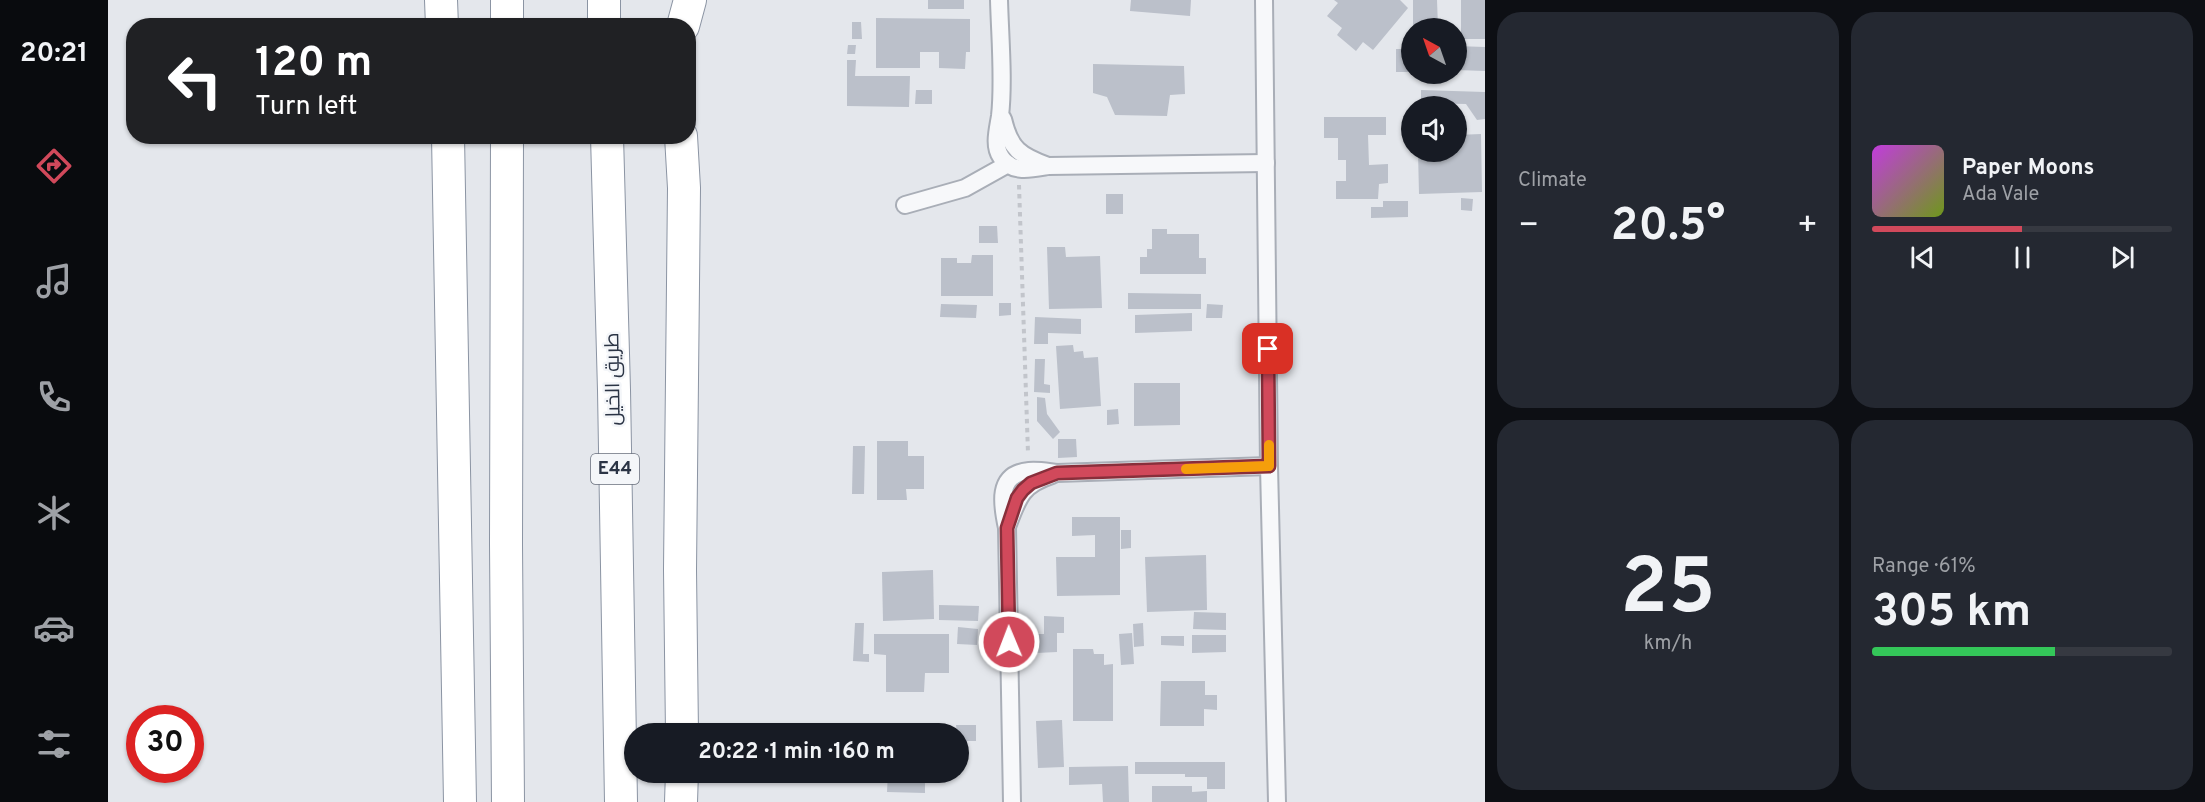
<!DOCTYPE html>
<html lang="en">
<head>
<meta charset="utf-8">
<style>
  :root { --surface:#171b24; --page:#242831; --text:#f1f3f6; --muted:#9ea1a6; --line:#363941; --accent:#d1495b }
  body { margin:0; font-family:Overpass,Cairo,sans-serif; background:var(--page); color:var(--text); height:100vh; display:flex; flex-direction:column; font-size:22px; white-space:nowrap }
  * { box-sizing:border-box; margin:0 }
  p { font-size:20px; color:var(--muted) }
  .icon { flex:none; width:33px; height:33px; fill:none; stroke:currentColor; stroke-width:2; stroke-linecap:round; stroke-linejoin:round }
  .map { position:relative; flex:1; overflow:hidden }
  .side { display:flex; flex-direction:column; gap:12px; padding:12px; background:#0d0f14; width:720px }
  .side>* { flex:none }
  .guide { position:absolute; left:18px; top:18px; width:570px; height:126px; border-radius:24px; box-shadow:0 2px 4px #0004; background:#202124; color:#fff; overflow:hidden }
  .needle { width:39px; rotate:320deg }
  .controls { position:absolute; left:1293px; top:18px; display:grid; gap:12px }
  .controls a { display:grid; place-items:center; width:66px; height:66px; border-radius:50%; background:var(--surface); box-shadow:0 2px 4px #0004; font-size:30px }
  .speed { position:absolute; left:18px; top:705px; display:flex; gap:12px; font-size:30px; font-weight:700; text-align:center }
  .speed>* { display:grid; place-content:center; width:78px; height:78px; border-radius:50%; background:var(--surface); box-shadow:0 2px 4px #0004; line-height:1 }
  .speed .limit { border:9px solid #d22; background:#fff; color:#111 }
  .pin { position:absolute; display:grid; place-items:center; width:51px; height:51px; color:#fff; margin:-26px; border-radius:12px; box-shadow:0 3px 9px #0006 }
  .me { position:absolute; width:66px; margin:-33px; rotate:359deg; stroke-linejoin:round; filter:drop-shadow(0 0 4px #0008) }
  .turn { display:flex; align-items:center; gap:21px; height:126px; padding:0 30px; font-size:27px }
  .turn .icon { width:78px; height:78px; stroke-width:2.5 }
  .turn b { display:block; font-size:42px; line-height:51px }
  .big { font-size:45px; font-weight:700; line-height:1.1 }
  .side .tile { flex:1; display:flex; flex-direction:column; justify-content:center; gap:9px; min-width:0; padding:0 21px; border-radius:24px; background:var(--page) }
  .side .dial { align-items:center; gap:0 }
  .dial b { font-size:78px; line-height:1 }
  .song { display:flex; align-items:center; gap:18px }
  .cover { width:72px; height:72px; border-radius:9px; background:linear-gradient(135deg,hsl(290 70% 55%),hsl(80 70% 35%)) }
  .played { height:6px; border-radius:3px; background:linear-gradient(90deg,var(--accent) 50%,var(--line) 50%) }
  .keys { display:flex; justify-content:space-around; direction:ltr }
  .heat { display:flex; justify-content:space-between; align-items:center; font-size:33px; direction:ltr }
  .charge { height:9px; border-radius:4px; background:linear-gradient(90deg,#34c759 61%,var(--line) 0) }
  .side .tiles { flex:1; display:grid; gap:12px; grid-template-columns:repeat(2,1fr) }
  .trip { position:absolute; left:516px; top:723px; width:345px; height:60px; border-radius:30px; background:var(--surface); box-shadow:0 2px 4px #0004; font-weight:700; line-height:60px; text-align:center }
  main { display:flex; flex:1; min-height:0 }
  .tab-bar { display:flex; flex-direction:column; width:108px; justify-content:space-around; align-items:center; background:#090b0e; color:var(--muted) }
  .tab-bar .icon { width:42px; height:42px }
  .tab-bar .selected { color:var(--accent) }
  .tab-bar b { font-size:27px; color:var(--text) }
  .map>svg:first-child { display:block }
  .building { fill:#bbc0ca }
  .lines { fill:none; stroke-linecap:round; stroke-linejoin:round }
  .street-casing { stroke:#a9aeb7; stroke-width:20 }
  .highway-casing { stroke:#8b94a3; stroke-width:34 }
  .path { stroke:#c2c5cb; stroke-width:4; stroke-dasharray:4.5 4.5; stroke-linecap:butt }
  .street { stroke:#f7f8fa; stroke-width:16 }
  .highway { stroke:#fff; stroke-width:32 }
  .route-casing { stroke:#882f3b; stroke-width:15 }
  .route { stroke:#d1495b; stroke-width:10 }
  .slow { stroke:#f59e0b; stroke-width:10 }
  .labels { text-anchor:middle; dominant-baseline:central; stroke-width:5; stroke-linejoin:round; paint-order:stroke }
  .shield { fill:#f4f6f9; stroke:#676e7b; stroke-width:1.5 }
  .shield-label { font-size:18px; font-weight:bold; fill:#2b3445 }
  .street-label { font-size:20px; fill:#2b3445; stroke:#f4f6f9 }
</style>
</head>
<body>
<main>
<nav class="tab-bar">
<b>20:21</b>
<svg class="icon selected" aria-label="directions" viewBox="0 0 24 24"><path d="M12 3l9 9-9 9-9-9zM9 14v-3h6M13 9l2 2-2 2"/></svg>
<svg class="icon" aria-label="music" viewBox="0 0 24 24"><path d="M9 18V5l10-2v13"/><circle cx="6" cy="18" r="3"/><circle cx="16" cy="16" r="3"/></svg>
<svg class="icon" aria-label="phone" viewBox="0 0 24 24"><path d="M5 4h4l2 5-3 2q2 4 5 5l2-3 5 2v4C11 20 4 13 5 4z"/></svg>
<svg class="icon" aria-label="climate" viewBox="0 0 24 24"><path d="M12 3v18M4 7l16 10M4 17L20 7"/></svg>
<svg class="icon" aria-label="car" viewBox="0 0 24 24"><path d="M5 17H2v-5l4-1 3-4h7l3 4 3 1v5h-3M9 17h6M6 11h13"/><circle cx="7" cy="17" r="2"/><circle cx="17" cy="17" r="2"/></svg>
<svg class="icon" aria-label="filters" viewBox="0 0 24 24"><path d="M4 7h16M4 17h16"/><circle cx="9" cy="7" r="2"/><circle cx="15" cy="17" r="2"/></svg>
</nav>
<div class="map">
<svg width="1377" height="802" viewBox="0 0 1377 802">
  <rect width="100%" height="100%" fill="#e4e7ec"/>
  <g class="building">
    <rect x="820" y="0" width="36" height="9"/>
    <polygon points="1023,0 1083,0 1082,16 1022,11"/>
    <polygon points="1226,0 1292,0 1300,8 1265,50 1255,42 1248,51 1229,35 1234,28 1219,16 1230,3"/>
    <polygon points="1305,0 1329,0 1330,28 1305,28"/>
    <rect x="1353" y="0" width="24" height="39"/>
    <polygon points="768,18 862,19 862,52 858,52 857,69 831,68 831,52 812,52 812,68 768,68"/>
    <polygon points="744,22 753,22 754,39 744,39"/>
    <polygon points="740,45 748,45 747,54 739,54"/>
    <polygon points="1348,46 1377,47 1377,71 1348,70"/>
    <rect x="1288" y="49" width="16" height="23"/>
    <polygon points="739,60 748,60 747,76 802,76 801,107 739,106"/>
    <polygon points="985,64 1076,66 1077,94 1062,95 1059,116 1007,115 999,97 985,93"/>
    <polygon points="808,90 824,90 824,104 807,104"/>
    <polygon points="1313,90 1377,92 1377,119 1369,120 1358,104 1313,103"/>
    <polygon points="1216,117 1278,117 1278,135 1260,135 1261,165 1280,164 1280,183 1271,184 1270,199 1228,199 1228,181 1238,181 1238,160 1230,160 1230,138 1216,138"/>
    <polygon points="1373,134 1374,192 1311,194 1310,152 1348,152 1348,135"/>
    <rect x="998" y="194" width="17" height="20"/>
    <polygon points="1353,198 1365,199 1364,211 1353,210"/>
    <polygon points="1275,201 1300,201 1300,217 1263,218 1263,207 1275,207"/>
    <polygon points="871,226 889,226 890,243 871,243"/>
    <polygon points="1044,229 1059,229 1059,234 1091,234 1091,258 1098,258 1098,274 1032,274 1032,257 1039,257 1039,249 1044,249"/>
    <polygon points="939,247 957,247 958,257 992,256 994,308 941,309"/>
    <polygon points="864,255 885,255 885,296 833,296 833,258 849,258 849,263 863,263"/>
    <polygon points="1020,293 1093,294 1093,309 1020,309"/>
    <polygon points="891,303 903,303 903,315 891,316"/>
    <polygon points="833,304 869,305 868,318 832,317"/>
    <polygon points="1099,304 1115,305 1114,318 1098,318"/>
    <polygon points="1084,313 1084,331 1027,333 1027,315"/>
    <polygon points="927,317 973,319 973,334 940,333 940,344 926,344"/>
    <polygon points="965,345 966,352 975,351 976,358 990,357 993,406 952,409 948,346"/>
    <polygon points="927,359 937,359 936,384 942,385 942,393 926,392"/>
    <polygon points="1026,383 1072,383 1072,425 1026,426"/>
    <polygon points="929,397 937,398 939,414 952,432 945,439 929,421"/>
    <polygon points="1010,409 1011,424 999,425 999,410"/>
    <polygon points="950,439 968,439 969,457 950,458"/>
    <polygon points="769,441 800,441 800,456 816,456 816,489 798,489 799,500 769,500"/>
    <polygon points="745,446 757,446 756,494 744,494"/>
    <polygon points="964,517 1012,517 1012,595 949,596 948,557 987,557 987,535 964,536"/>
    <polygon points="1013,530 1023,530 1023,548 1013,549"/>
    <polygon points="1098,555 1099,610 1039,612 1037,557"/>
    <polygon points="825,570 826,619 775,621 774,572"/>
    <polygon points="831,605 871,606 870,621 831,620"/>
    <polygon points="1086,612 1118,613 1118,630 1085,629"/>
    <polygon points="936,616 956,617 956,633 949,633 949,652 929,653 929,634 936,634"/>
    <polygon points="747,623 756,623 755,654 761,654 761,662 745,661"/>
    <polygon points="1035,623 1036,646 1026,647 1025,624"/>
    <polygon points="850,627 870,629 869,645 849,644"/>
    <polygon points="1024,633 1026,664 1013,665 1011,634"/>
    <polygon points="766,634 841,634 841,673 817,673 816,692 778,692 778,655 766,654"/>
    <polygon points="1084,635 1118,635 1118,652 1084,653"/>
    <polygon points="1053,636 1076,636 1076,646 1053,645"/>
    <polygon points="965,649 985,649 986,654 996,654 996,665 1005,664 1005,721 965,721"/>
    <polygon points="1053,681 1097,681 1097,695 1109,695 1109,710 1096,709 1096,726 1052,726"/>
    <polygon points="954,720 956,767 930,768 928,721"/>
    <polygon points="848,725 868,725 868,741 850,741"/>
    <polygon points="1027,762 1117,762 1117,789 1099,789 1099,777 1077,777 1077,774 1027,774"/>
    <polygon points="1020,766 1021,802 995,802 994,784 961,785 961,767"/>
    <polygon points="780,772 817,772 817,793 779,792"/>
    <polygon points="1044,786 1084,786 1084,792 1099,791 1099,802 1044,802"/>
  </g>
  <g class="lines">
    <g class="street-casing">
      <g id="street">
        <path d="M891,0C892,37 896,81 892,116C890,129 885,146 893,157C904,174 923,169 940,166L1158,163"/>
        <polyline points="1156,0 1161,466 1169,802"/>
        <path d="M895,119C902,149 912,156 940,166"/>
        <polyline points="797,205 857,188 900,164"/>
        <path d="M899,527C910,498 913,485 944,475"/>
        <path d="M904,802L899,528C894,505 888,474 921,471C930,470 940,472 949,473L1161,466"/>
      </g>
    </g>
    <g class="highway-casing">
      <g id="highway">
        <polyline points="333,0 334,26"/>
        <polyline points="496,0 496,26"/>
        <polyline points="399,26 399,0"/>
        <polyline points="575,26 582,0"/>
        <polyline points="340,136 352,802"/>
        <polyline points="399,136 398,544 400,802"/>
        <polyline points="499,136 506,390 513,802"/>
        <polyline points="573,136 576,188 572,570 574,734"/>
        <polyline points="573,802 574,772"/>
      </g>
    </g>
    <polyline class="path" points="911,185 920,453"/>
    <use href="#street" class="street"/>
    <use href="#highway" class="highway"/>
  </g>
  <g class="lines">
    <g class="route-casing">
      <polyline id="route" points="901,642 899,528 909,498 915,490 923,483 949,473 1161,466 1160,349"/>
    </g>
    <use href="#route" class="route"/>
    <polyline class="slow" points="1078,469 1161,466 1161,445"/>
  </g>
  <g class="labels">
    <rect class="shield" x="483" y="454" width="48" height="30" rx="4.5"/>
    <g class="shield-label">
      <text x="507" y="469">E44</text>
    </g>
    <g class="street-label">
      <text transform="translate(506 379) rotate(-91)">طريق الخيل</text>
    </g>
  </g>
</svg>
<div class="controls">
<a><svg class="needle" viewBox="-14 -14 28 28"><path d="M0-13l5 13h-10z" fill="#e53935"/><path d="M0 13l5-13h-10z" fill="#9ea1a6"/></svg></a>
<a><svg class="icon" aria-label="sound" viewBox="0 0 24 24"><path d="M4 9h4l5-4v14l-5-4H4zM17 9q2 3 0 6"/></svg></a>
</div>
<div class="speed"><div class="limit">30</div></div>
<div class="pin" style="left:1160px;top:349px;background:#d93025"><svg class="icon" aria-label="arrive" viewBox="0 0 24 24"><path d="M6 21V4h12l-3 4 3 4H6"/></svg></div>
<svg class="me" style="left:901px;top:642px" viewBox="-20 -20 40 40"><circle r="17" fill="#d1495b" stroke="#fff" stroke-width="3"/><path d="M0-11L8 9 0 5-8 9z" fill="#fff"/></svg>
<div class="trip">20:22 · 1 min · 160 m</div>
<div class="guide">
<div class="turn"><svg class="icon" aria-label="left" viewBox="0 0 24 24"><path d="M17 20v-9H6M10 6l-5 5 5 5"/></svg><div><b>120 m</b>Turn left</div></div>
</div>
</div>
<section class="side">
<div class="tiles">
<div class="tile"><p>Climate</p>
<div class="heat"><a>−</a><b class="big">20.5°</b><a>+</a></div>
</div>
<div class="tile">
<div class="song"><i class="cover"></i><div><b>Paper Moons</b><p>Ada Vale</p></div></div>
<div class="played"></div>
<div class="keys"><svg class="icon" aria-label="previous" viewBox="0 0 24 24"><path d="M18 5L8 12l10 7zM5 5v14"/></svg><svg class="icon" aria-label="pause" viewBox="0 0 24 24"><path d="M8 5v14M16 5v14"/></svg><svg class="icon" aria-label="next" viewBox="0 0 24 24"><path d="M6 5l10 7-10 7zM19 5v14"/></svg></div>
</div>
<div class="tile dial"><b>25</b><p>km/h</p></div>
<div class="tile"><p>Range · 61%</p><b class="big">305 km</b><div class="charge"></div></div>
</div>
</section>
</main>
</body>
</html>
